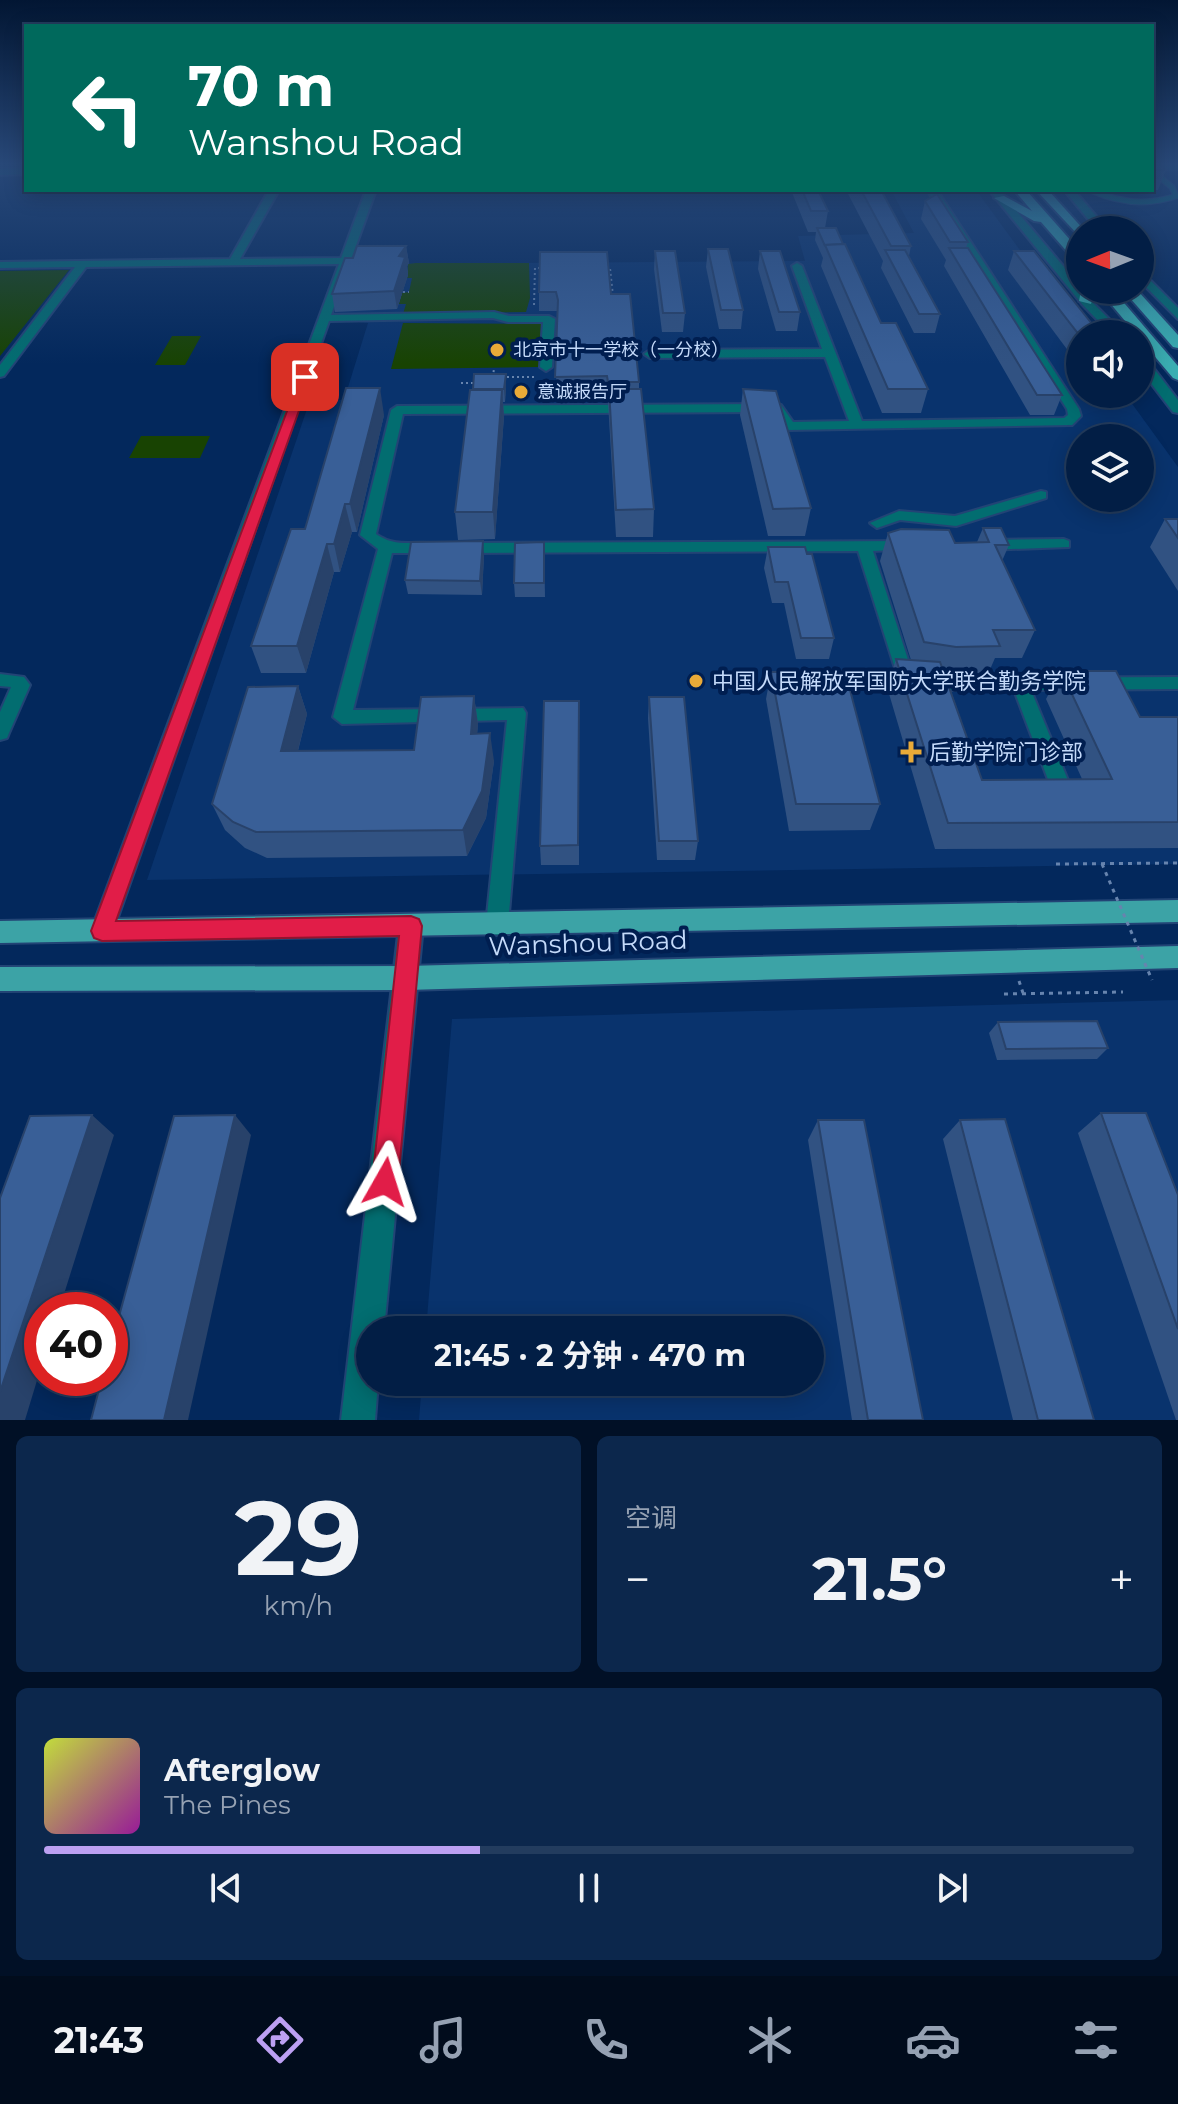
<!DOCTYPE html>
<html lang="zh">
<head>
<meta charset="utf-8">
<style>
  :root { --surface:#021e45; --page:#0c274c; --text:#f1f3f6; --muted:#96a2b3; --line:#233c5e; --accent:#bca0f2 }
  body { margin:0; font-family:Montserrat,"Noto Sans SC",sans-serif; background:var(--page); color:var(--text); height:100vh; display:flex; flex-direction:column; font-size:30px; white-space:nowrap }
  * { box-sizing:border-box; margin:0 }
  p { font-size:26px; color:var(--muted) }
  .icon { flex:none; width:44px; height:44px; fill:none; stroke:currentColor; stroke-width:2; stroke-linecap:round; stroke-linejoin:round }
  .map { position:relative; height:1420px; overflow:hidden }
  .drawer { display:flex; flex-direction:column; gap:16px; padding:16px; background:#011026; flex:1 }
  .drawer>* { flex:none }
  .banner { position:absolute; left:24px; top:24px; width:1130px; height:168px; border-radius:0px; box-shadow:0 4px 20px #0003,0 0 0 2px var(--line); background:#00695c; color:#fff; overflow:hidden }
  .needle { width:52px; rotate:269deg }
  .buttons { position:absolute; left:1066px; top:216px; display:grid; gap:16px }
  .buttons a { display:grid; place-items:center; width:88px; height:88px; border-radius:50%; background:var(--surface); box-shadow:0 4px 20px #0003,0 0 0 2px var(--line); font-size:40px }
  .speed { position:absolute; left:24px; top:1292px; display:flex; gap:16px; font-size:40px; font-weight:700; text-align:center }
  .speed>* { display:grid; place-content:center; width:104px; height:104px; border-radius:50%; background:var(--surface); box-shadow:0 4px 20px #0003,0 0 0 2px var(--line); line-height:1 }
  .speed .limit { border:12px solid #d22; background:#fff; color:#111 }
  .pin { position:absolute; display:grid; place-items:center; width:68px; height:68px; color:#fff; margin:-34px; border-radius:16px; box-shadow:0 4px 12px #0006 }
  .me { position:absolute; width:88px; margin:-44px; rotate:6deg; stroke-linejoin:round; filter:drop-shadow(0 0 6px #0008) }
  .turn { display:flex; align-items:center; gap:28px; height:168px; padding:0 32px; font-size:36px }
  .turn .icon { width:104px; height:104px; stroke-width:2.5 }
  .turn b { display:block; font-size:56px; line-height:68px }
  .big { font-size:60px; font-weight:700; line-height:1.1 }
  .drawer .widget { flex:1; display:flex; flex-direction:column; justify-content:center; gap:12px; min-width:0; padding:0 28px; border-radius:12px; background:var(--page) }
  .drawer .dial { align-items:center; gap:0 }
  .dial b { font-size:104px; line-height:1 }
  .song { display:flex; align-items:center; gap:24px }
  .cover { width:96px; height:96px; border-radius:12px; background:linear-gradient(135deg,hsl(70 70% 55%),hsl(300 70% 35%)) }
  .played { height:8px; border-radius:4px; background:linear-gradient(90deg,var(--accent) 40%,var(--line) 40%) }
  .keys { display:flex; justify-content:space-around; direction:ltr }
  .heat { display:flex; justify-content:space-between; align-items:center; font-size:44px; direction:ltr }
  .drawer .tiles { flex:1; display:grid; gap:16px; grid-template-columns:1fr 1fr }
  .widget:last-child { grid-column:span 2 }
  .trip { position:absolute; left:356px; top:1316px; width:468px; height:80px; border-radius:40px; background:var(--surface); box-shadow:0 4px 20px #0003,0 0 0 2px var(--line); font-weight:700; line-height:80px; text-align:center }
  .menu { display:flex; height:128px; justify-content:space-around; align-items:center; background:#010c1c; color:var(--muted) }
  .menu .icon { width:56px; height:56px }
  .menu .selected { color:var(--accent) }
  .menu b { font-size:36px; color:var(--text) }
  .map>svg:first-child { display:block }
  .built { fill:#09336d; fill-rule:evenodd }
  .green { fill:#184302 }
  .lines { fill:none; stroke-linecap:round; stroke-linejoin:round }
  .service-casing { stroke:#224475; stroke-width:7 }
  .minor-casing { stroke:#224475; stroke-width:4 }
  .tertiary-casing { stroke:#224475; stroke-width:4 }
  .primary-casing { stroke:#224475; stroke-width:4 }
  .trunk-casing { stroke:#224475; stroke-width:4 }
  .path-far1 { stroke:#6784ae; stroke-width:2; stroke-dasharray:2 3; stroke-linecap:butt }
  .path { stroke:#6784ae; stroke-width:3; stroke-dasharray:4 5; stroke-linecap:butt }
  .service { stroke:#026d70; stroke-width:5 }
  .minor { fill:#026d70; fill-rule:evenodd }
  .tertiary { fill:#026d70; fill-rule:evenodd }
  .primary { fill:#3ca3a6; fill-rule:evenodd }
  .trunk { fill:#3aaeb2; fill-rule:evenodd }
  .path-bridge { stroke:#6784ae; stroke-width:3; stroke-dasharray:4 5; stroke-linecap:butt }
  .wall { fill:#315282 }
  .shaded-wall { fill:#28426a }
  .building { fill:#395f97; stroke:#28426a; stroke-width:2 }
  .route { fill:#e11d48; stroke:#92132f; stroke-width:2 }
  .poi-dot { fill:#e9aa38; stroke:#001e50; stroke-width:3 }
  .labels { text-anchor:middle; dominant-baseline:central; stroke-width:8; stroke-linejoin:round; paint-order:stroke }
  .far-poi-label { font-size:18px; fill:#c4dafa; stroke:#001e50; text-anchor:start }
  .poi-label { font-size:22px; fill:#c4dafa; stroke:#001e50; text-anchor:start }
  .near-street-label { font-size:26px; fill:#c4dafa; stroke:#001e50 }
</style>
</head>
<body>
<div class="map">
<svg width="1178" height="1420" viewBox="0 0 1178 1420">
  <rect width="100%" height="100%" fill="#03285c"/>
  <g class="built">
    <path d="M891,190H976L1081,334L1080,394H1125L1178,467V864L147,880L310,400H344L368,323L330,319L349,264L805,261L798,236L914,233ZM1080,438H1140V498H1080Z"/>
    <polygon points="1178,1000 1178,1420 419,1420 422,1382 810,1382 810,1330 426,1330 452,1019"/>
  </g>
  <g class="green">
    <polygon points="416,263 529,263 530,298 526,312 403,314 406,304 399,304 402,293 409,292 412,278 407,278 408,264"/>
    <polygon points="69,270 0,356 0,271"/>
    <polygon points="403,323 541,324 540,367 391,369"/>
    <polygon points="172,336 201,336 185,365 155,365"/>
    <polygon points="141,436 210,436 200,458 129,458"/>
  </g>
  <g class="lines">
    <g class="service-casing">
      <g id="service">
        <polyline points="1152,167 1178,167"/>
        <path d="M1091,190C1119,203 1147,206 1176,196L1172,187L1152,171"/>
      </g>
    </g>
    <g class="minor-casing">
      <g id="minor">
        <polygon points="26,168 26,174 0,175 0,169"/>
        <polygon points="269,190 279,190 240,259 341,258 366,190 376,190 331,315 494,312 509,316 549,316 555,319 552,367 546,371 540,367 543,322 508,322 493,318 329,321 113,931 110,938 102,941 94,938 91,931 339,264 86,267 4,376 0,377 0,365 75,267 0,268 0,262 230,259"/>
        <path d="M927,190H937L1079,409L1081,416L1072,425L789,430L784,429L772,412L403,414L376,534C401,552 426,535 443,548L435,553H392L353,710L523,708L526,713L508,925L505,932L497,935L489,932L486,925L507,720L342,724L333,717L378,549L360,535L391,410L397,406L776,404L781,405L793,422L849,421L825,357L650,358L644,354L650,350L822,349L792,266L797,263L802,266L862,421L1064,418L1068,415L1067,409Z"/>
        <polygon points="1041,491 1046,492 1046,498 956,526 900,520 877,528 870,523 899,511 955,516"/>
        <polygon points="1064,539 1069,541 1069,547 985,550 977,545 985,540"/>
        <polygon points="907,541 915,546 912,549 873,551 912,672 948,678 1178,677 1178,689 1031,690 1072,790 1069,795 1062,798 1055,795 1052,790 1014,690 948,690 899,681 858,551 461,553 453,548 461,543"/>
        <polygon points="0,674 24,677 30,685 9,733 7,738 0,740 0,712 11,687 0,686"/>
      </g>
    </g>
    <g class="tertiary-casing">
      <g id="tertiary">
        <polygon points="989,190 999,190 1080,286 1080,290 1124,334 1111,334 1082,304"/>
        <polygon points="1064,190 1074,190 1108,230 1097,230"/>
        <polygon points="1140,270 1178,308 1178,319 1140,281"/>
        <polygon points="1140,356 1145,357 1178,400 1178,413 1173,412 1140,369"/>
        <polygon points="411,915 420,918 423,926 384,1330 370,1330 370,1382 378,1382 375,1420 341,1420 399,926 402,918"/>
      </g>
    </g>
    <g class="primary-casing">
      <g id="primary">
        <polygon points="1178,900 1178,922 0,943 0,921"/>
        <polygon points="1178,946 1178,968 407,990 0,991 0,967 407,966"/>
      </g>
    </g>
    <g class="trunk-casing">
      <g id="trunk">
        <polygon points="1014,190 1026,190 1080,251 1080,263 1076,262 1041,222 1034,221 994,198 1004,196 1032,211"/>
        <polygon points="1036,190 1048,190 1084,230 1080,230 1080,237"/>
        <polygon points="1081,290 1095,290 1091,304 1079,301"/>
        <polygon points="1099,290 1113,290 1178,366 1178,380 1173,378 1140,339 1140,334 1136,334"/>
        <polygon points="1123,290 1137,290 1178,335 1178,348 1173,347"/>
      </g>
    </g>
    <g class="path-far1">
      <polyline points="606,268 610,268 613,296"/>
      <polyline points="403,292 409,292"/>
      <polyline points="534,305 535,268 543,268"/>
      <polyline points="493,377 494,368"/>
      <polyline points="502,377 535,377"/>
      <polyline points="461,383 476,383"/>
    </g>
    <g class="path">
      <polyline points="1056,864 1178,863"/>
      <polyline points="1019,981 1023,993"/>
      <polyline points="1004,994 1123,992"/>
    </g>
    <use href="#service" class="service"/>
    <use href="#minor" class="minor"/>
    <use href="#tertiary" class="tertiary"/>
    <use href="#primary" class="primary"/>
    <use href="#trunk" class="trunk"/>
    <polyline class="path-bridge" points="1102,864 1152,980"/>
  </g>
  <g class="wall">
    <polygon points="1152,165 1166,170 1158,190 1152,190"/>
    <polygon points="791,190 818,190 828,211 825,228 881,323 928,389 921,413 882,413 821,266 823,258 815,240 816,232 808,232"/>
    <polygon points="846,190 881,190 911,246 909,256 940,314 935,333 914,333 881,268 883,261"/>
    <polygon points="925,201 968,242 966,248 1062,395 1054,415 1030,415 944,266 946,260 921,219"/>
    <polygon points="406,246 409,263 407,266 408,275 397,309 335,312 332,294 353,258"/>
    <polygon points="708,249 743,310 741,329 719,329 706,267"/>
    <polygon points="655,251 685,313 683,332 662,332 654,269"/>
    <polygon points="760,251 800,312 797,331 776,331 758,269"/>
    <polygon points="1014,251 1080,334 1080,356 1072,356 1008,270"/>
    <polygon points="539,292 611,294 639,382 639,389 654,509 653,537 616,537 608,402 607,402 607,396 556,397 557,311 539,311"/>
    <polygon points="506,387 505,402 503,402 504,416 495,539 458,540 455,512 470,390"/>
    <polygon points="743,389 811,508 805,536 768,536 740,415"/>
    <polygon points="384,415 357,532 352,532 340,572 334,572 306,673 261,673 251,646 305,529"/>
    <polygon points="1165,519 1178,519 1178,591 1150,547"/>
    <polygon points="983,528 1009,545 1002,561 1035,630 1022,658 995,658 988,674 945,674 982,780 1082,779 1046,699 1061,671 1140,717 1178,717 1178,848 935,849 887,687 896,659 911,660 880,561 888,533 955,543 977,542"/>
    <polygon points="544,542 545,597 515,597 514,583"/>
    <polygon points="768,547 834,638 829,659 796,659 784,603 772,603 764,568"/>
    <polygon points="484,555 482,595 408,594 405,580"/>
    <polygon points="771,672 880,804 870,830 789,831 766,699"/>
    <polygon points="298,686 307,714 298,751 414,750 474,696 478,724 477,734 494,761 486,818 467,856 267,858 245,848 225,830 212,804"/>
    <polygon points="649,697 698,841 695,860 657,860 648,718"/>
    <polygon points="579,701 579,865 541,865 540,846"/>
    <polygon points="998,1022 1108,1048 1097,1059 997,1060 989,1033"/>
    <polygon points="1101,1113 1178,1195 1178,1420 1176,1420 1078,1133"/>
    <polygon points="818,1120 923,1420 852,1420 808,1140"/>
    <polygon points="960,1120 1094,1420 1013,1420 943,1139"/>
  </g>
  <g class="shaded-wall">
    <polygon points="406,246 409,263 407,266 408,275 397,309 394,291 399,256"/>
    <polygon points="506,374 506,387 505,402 504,389"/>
    <polygon points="380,388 384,415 357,532 350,504"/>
    <polygon points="502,390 504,416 495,539 493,512"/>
    <polygon points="345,504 352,532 340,572 334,544"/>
    <polygon points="483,541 484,555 482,595 480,581"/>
    <polygon points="327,544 334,572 306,673 297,646"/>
    <polygon points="298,686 307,714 291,778 281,751"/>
    <polygon points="474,696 478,724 475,761 471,734"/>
    <polygon points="490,733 494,761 486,818 467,856 463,830"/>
    <polygon points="92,1115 114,1135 59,1310 42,1310 42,1364 25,1420 0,1420 0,1392"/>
    <polygon points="235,1115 251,1135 188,1420 164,1420"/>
  </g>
  <g class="building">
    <polygon points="1152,165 1161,165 1166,170 1152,170"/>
    <polygon points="802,190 818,190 828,211 811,211"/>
    <polygon points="861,190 881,190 911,246 891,246"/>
    <polygon points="937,194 968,242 950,242 925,201"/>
    <polygon points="817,228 836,228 843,244 825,245 825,246"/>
    <polygon points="845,244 881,323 896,323 928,389 888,389 825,245"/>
    <polygon points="357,246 406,246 399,256 405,257 394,291 332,294 345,258 353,258"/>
    <polygon points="949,248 968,248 1062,395 1037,395"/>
    <polygon points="708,249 728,249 743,310 721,310"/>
    <polygon points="885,250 905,250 940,314 919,314"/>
    <polygon points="655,251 675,251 685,313 663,313"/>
    <polygon points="760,251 780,251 800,312 779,312"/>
    <polygon points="1014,251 1034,251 1100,334 1080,334 1080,336"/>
    <polygon points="540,252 607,252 611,294 630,294 639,382 608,382 607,376 555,377 558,300 556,292 539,292"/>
    <polygon points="474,374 506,374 504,389 473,389"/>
    <polygon points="346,388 380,388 350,504 345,504 334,544 327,544 297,646 251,646 291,529 305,529"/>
    <polygon points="609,389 641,389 654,509 616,510"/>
    <polygon points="743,389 776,391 811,508 773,509"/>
    <polygon points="470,390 502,390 493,512 455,512"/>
    <polygon points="1165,519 1178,519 1178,538"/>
    <polygon points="983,528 1001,528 1009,545 995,545 1035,630 993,630 1000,646 956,647 924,642 888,533 901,529 949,530 955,543 989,542"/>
    <polygon points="483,541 480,581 405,580 411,542"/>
    <polygon points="544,542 544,583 514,583 515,543"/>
    <polygon points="768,547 805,547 807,554 812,554 834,638 801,638 788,582 775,582"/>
    <polygon points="896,659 940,662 982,780 1112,779 1061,671 1116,671 1140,717 1178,717 1178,822 948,823"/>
    <polygon points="845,671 880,804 796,804 771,672"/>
    <polygon points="298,686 281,751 414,750 421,697 474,696 471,734 490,733 482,791 463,830 256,832 233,822 212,804 248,687"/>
    <polygon points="649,697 684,697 698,841 659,841"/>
    <polygon points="544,701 579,701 578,845 540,846"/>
    <polygon points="1097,1021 1108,1048 1006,1049 998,1022"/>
    <polygon points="1101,1113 1146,1113 1178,1195 1178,1329"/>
    <polygon points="92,1115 0,1392 0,1198 30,1116"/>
    <polygon points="235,1115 164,1420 91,1420 102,1378 110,1378 110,1349 174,1116"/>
    <polygon points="1005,1119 1094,1420 1038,1420 960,1120"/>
    <polygon points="818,1120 864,1120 923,1420 868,1420"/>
  </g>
  <linearGradient id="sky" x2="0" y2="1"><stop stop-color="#021633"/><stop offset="0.45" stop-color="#284878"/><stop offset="1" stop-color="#284878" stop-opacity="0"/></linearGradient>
  <rect width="1178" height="364" fill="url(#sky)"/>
  <polygon class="route" points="301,374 311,377 116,921 411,916 419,919 422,926 398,1182 394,1192 385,1196 376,1192 372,1182 399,936 102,941 94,938 91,931"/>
  <g class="poi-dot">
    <circle cx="497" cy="350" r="8"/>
    <circle cx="521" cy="392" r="8"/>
    <circle cx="696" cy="681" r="8"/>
    <path d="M907 740h8v8h8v8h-8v8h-8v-8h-8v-8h8z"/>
  </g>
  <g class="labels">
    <g class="far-poi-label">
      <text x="513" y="350">北京市十一学校（一分校）</text>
      <text x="537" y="392">意诚报告厅</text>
    </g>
    <g class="poi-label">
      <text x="712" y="681">中国人民解放军国防大学联合勤务学院</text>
      <text x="929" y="752">后勤学院门诊部</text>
    </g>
    <g class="near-street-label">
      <text transform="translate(588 943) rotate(-2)">Wanshou Road</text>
    </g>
  </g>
</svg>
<div class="buttons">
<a><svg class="needle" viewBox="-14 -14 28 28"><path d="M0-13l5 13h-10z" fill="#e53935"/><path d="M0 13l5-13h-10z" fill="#96a2b3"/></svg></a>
<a><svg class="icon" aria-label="sound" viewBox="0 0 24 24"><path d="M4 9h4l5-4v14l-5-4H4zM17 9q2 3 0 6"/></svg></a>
<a><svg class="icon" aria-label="layers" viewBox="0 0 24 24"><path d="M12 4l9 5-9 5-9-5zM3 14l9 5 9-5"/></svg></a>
</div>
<div class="speed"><div class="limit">40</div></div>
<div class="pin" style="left:305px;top:377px;background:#d93025"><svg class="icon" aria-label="arrive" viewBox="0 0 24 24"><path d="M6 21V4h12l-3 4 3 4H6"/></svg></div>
<svg class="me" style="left:385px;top:1182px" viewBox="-20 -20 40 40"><path d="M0-17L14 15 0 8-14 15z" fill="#e11d48" stroke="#fff" stroke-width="4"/></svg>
<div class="trip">21:45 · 2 分钟 · 470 m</div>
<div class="banner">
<div class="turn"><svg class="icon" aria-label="left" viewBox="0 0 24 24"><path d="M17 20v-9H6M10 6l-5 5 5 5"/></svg><div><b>70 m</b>Wanshou Road</div></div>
</div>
</div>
<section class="drawer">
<div class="tiles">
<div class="widget dial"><b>29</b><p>km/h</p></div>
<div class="widget"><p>空调</p>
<div class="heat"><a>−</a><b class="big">21.5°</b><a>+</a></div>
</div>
<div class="widget">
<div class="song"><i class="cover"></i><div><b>Afterglow</b><p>The Pines</p></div></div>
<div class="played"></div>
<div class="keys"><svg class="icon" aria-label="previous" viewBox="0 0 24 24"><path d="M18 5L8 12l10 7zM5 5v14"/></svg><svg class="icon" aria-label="pause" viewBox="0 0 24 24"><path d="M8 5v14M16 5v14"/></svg><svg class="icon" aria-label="next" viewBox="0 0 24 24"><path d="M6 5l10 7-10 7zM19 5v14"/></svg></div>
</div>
</div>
</section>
<nav class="menu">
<b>21:43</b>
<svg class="icon selected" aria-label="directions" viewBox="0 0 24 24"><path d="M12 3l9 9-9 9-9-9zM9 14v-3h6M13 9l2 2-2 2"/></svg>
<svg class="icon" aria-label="music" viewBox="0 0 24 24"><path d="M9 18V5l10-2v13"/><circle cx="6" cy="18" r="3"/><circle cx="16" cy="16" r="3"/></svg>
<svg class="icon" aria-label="phone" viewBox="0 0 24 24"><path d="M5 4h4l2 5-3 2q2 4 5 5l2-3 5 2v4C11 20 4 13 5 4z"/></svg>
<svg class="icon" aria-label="climate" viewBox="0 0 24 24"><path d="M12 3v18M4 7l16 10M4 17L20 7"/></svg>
<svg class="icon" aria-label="car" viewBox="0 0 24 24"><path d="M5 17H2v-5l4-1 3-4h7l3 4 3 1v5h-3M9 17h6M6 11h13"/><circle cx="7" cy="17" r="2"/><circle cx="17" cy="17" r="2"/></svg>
<svg class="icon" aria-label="filters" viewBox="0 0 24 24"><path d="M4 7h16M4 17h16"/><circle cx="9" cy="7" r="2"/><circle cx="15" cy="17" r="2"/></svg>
</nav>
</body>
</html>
